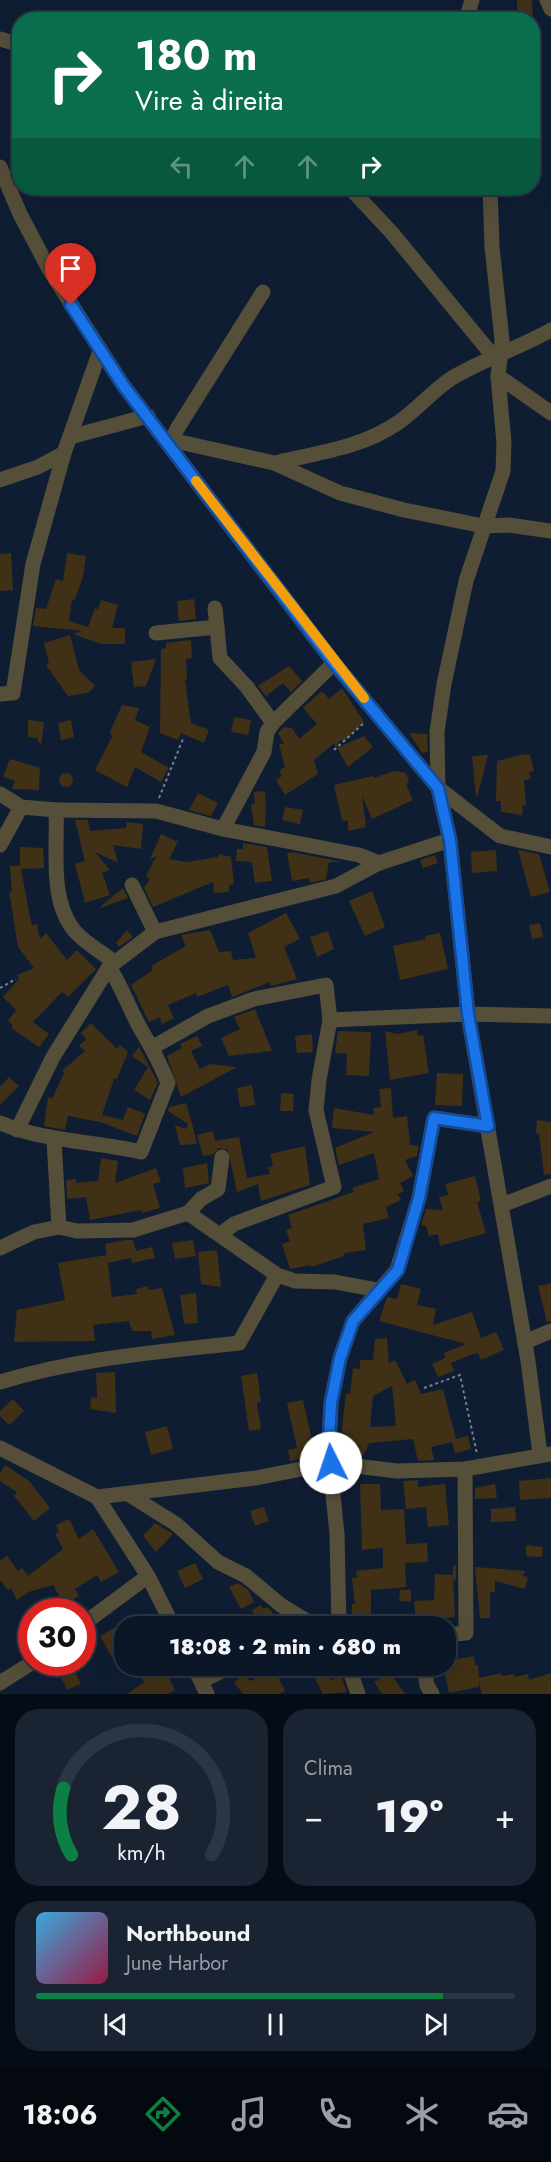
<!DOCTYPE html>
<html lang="pt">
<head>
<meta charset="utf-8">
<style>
  :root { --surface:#0b1626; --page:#192332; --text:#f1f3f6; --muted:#9a9fa7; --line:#2b3543; --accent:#0b8043 }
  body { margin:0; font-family:Jost,sans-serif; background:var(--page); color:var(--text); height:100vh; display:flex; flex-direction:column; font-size:22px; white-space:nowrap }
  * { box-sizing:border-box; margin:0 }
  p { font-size:20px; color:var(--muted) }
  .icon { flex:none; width:33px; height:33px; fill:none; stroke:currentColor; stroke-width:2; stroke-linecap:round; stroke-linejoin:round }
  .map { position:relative; height:1694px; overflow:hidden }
  .details { display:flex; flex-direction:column; gap:15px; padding:15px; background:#060c15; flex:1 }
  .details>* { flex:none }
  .hud { position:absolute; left:12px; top:12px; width:528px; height:183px; border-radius:24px; box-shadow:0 6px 24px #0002,0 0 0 2px var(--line); background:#0b6e4f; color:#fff; overflow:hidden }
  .speed { position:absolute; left:18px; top:1598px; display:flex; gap:12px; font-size:30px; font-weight:700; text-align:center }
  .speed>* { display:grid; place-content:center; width:78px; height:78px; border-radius:50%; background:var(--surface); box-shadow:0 6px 24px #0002,0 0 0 2px var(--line); line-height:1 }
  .speed .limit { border:9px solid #d22; background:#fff; color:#111 }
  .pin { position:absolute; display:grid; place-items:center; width:51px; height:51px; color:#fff; margin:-62px -26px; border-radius:50% 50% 50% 0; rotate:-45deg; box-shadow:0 0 6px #0007 }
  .pin .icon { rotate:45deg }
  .me { position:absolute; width:66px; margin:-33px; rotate:356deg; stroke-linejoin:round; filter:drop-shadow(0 0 4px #0008) }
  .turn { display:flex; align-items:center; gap:21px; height:126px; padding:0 24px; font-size:27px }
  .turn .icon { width:78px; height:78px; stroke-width:2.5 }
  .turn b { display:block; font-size:42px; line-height:51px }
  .lanes { display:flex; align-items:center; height:57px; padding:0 24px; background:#0003; justify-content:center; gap:30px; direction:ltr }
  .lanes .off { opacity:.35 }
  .big { font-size:45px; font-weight:800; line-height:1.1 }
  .details .widget { flex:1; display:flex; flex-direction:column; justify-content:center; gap:9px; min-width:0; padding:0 21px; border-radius:24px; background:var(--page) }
  .details .dial { align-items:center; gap:0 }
  .dial svg { height:156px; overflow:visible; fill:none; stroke:var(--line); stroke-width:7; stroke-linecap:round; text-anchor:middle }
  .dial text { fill:var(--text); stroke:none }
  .song { display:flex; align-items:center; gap:18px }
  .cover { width:72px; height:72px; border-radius:9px; background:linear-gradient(135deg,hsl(200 70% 55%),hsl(340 70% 35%)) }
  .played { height:6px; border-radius:3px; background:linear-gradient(90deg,var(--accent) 85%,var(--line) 85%) }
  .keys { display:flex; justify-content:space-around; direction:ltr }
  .heat { display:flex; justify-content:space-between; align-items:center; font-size:33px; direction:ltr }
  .details .tiles { flex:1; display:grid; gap:15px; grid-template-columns:1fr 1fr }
  .widget:last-child { grid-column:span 2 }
  .trip { position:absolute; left:114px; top:1616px; width:342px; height:60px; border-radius:24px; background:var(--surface); box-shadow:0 6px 24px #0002,0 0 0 2px var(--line); font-weight:800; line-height:60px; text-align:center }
  .tab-bar { display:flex; height:96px; justify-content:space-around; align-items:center; background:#04090f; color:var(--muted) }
  .tab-bar .icon { width:42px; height:42px }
  .tab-bar .active { color:var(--accent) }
  .tab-bar b { font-size:27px; color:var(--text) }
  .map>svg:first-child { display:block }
  .building { fill:#403016; fill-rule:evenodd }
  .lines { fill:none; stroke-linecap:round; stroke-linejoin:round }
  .path { stroke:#758193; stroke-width:2; stroke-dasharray:3 3; stroke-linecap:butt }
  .minor { stroke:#554e38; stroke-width:15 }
  .route-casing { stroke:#114b97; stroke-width:15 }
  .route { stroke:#1a73e8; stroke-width:10 }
  .slow { stroke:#f59e0b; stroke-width:10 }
</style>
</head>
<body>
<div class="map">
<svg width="551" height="1694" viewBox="0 0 551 1694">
  <rect width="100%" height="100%" fill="#0f1d33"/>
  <g class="building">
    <polygon points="517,0 532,0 533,20 517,20"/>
    <polygon points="11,553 13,590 0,591 0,554"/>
    <polygon points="67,553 86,556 83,577 74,601 72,600 69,621 88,627 95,608 98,610 101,600 118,605 112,628 125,628 125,644 101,644 73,634 82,631 33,626 36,608 46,609 56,579 63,581"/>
    <polygon points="194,599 196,619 179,621 177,601"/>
    <polygon points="70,635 79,670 95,686 88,693 68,696 46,665 49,663 44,643"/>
    <polygon points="191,640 192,658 186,659 187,679 185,680 189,711 191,723 209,730 204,743 181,733 178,740 160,733 161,649 166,648 166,643"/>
    <polygon points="156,659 146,686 134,687 131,662"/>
    <polygon points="289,666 302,681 291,692 283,683 266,696 258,686"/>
    <polygon points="342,688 364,722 344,741 340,740 336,748 334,743 314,760 318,774 285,795 276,780 282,776 279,770 285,767 279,744 284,744 278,733 284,727 292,728 299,739 317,724 303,708 322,691 329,699"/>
    <polygon points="122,705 139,708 135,720 150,727 141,752 169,768 161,782 135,767 127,787 95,770 112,737 110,732"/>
    <polygon points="234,717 251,720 248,735 231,732"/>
    <polygon points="28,720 44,722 41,746 37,738 28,737"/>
    <polygon points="71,720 74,737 61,740 58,723"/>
    <polygon points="409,733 427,734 428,752 422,753"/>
    <polygon points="364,736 373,747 348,767 337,748"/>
    <polygon points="525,754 530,755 534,771 529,772 531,779 524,780 526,806 523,805 522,815 501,812 501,801 496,801 497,761"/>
    <polygon points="488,755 477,797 476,797 472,756"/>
    <polygon points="10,759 40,768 39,790 12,789 15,781 3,777"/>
    <polygon points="394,771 406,773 409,783 406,784 413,800 372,819 362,796 366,827 348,831 348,821 342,820 334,785 373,776 374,778"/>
    <circle cx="66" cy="780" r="7"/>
    <polygon points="265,791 266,804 261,805 266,805 265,827 254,825 251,804 255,804 254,792"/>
    <polygon points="198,793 218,803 211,816 189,810"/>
    <polygon points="285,807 303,810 300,824 282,820"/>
    <polygon points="75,820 88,820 90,831 126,828 127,822 143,824 141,849 113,845 118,863 95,852 110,870 102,873 110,895 85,903 75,864 85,861"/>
    <polygon points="161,834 176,841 179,839 169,859 186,862 218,857 219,854 231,857 234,884 229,885 229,892 214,893 213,882 153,907 144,888 150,879 146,877 153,862 158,856 150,859"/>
    <polygon points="243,843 267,847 272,881 255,883 252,862 236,861 237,849 243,849"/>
    <polygon points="20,847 43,848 44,868 21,869 30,917 32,925 37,924 40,939 46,933 67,960 77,950 96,969 68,997 62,992 33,1022 49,1034 39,1047 11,1028 13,1025 8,1021 16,1010 3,997 19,979 17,975 34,968 18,947 9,891 12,893 10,866 20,866"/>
    <polygon points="496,850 497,871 472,873 471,852"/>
    <polygon points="518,850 539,854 550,892 531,897"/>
    <polygon points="292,852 342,862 329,862 326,879 310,883 309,878 292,881 287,853"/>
    <polygon points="435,855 438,863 423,868 420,860"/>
    <polygon points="123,888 128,898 100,908 100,907"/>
    <polygon points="372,891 385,927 365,936 349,901"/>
    <polygon points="286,913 300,939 284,947 297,979 271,986 270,982 232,997 228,985 197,997 196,993 168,1005 174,1018 162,1024 160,1017 149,1022 131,985 153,970 151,966 186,946 181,935 210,930 219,952 231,951 233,960 256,958 248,933"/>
    <polygon points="540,923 543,937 532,939 529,925"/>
    <polygon points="127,930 133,937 119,947 116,943"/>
    <polygon points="328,931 334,949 317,957 310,937"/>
    <polygon points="440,933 448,969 400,980 393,946 426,939 425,936"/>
    <polygon points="255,1009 272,1051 229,1056 221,1038 240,1029 234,1017"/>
    <polygon points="91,1023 117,1049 120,1045 128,1052 117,1079 114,1079 102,1115 123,1120 128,1107 145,1114 137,1136 100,1122 68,1116 65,1130 44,1126 48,1097 52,1099 64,1073 62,1071 85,1051 79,1046 86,1039 81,1033"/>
    <polygon points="417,1030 418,1036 423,1035 429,1073 390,1080 385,1031 397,1034"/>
    <polygon points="338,1031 371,1032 369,1076 346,1075 347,1054 335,1053"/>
    <polygon points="312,1034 313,1052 297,1053 295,1036"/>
    <polygon points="197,1036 202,1046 191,1051 200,1069 210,1064 237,1067 181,1097 167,1056 182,1048 180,1044"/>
    <polygon points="139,1047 158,1083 150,1100 134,1090 148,1067 132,1056"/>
    <polygon points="437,1073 463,1074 462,1106 435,1105"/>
    <polygon points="9,1077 19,1086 0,1105 0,1087"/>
    <polygon points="252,1085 255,1105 240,1107 237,1088"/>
    <polygon points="391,1088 393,1118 407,1116 410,1145 419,1146 417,1156 405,1160 413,1176 400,1183 404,1191 398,1194 401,1200 386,1207 389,1218 363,1224 366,1250 344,1253 344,1256 311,1267 311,1265 290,1269 282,1244 290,1241 286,1230 292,1228 288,1215 354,1192 352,1188 379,1179 374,1153 339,1165 335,1148 374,1132 332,1128 334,1108 374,1115 373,1108 381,1107 379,1089"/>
    <polygon points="281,1093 294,1094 293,1111 280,1111"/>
    <polygon points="186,1103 193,1127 197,1144 180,1145 175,1125 186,1129 188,1124 168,1111 169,1107"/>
    <polygon points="537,1120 551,1122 551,1174 544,1175 539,1134 536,1133"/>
    <polygon points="213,1131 215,1141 239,1137 247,1178 270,1174 268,1167 273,1166 270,1154 305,1146 310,1185 261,1201 258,1184 237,1192 228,1150 219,1148 213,1154 203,1156 197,1135"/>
    <polygon points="101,1158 118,1161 115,1183 156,1168 161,1182 153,1184 160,1208 142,1213 141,1210 90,1220 86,1197 67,1199 66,1180 76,1179 76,1183 98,1181"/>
    <polygon points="207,1163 209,1183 185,1188 183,1168"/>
    <polygon points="475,1176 481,1201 477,1202 486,1233 440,1246 438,1234 429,1236 426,1226 421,1225 426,1209 443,1210 439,1197 448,1195 445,1184"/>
    <polygon points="125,1240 133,1240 136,1251 152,1247 155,1258 132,1263 131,1258 108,1263 105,1244"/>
    <polygon points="193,1240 196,1256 175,1259 172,1243"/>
    <polygon points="217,1250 221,1287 201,1284 198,1252"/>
    <polygon points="107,1255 112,1297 137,1294 136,1289 148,1286 149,1290 162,1288 175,1335 152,1339 151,1331 132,1331 129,1321 93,1325 95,1341 14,1342 17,1310 65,1300 58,1263"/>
    <polygon points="551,1283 551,1321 547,1322 538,1286"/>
    <polygon points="401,1284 421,1289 417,1305 436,1309 433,1325 472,1312 481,1338 496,1332 504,1350 481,1360 478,1353 473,1354 451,1363 454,1371 438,1377 432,1364 445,1358 444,1353 466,1344 379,1321 387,1297 397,1299"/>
    <polygon points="196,1293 198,1323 184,1324 180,1295"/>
    <path d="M387,1338L389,1364L395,1360L407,1384L415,1380L421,1394L443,1389L456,1439L468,1436L471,1449L455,1453L452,1442L431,1447L434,1460L418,1461L413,1439L369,1443L364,1455L339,1454L346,1394H350L353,1368L360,1369V1360H373L375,1339ZM392,1386L396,1426L370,1427L373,1396Z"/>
    <polygon points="115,1372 116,1413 90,1409 91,1397 97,1398 96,1373"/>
    <polygon points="257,1373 261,1402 257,1403 261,1429 249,1431 241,1376"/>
    <polygon points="13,1399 24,1411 9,1425 0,1416 0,1411"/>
    <polygon points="303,1400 313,1445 320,1444 319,1455 290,1461 288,1450 297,1448 287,1403"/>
    <polygon points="167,1426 173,1449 151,1455 145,1432"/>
    <polygon points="5,1465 29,1481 50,1508 34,1521 14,1496 17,1492 0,1481 0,1473"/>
    <polygon points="551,1478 551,1498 520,1500 519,1481"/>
    <polygon points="418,1480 418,1487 445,1484 449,1525 428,1527 426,1507 406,1509 403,1481"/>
    <polygon points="360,1484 380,1484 381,1510 404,1509 406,1544 427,1543 428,1562 405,1563 406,1587 371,1590 371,1623 352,1623 352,1604 355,1604 352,1578 357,1578 356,1571 383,1568 383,1548 362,1550"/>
    <polygon points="495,1484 497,1498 475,1499 475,1488"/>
    <polygon points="264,1507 269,1521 255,1526 250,1511"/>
    <polygon points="515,1507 516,1521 491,1522 491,1509"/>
    <polygon points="69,1519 79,1539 93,1529 119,1572 101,1582 97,1575 75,1589 79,1596 64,1604 53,1585 29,1592 17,1600 11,1588 8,1590 0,1580 0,1561 7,1556 18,1571 22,1568 28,1576 63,1549 55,1534 59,1532 56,1525"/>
    <polygon points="155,1523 173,1534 156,1552 143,1536"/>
    <polygon points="526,1545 543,1547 542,1557 526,1556"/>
    <polygon points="195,1563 203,1579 185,1588 177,1571"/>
    <polygon points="453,1566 456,1566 456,1580 453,1579 455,1617 431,1619 431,1626 416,1626 414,1601 434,1600 435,1574 453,1575"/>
    <polygon points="475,1567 525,1571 523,1576 528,1577 525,1589 495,1581 495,1592 490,1592 490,1618 480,1618"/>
    <polygon points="238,1583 248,1590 254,1602 241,1609 229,1587"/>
    <polygon points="400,1590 411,1590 411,1602 399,1601"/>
    <polygon points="261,1605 263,1609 267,1607 271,1610 279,1626 259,1626 252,1610"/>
    <polygon points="114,1628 124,1646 124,1652 112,1658 100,1636"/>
    <polygon points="474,1656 475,1665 478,1665 479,1678 501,1673 502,1676 514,1674 515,1677 528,1674 529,1680 551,1673 551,1694 482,1694 479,1682 479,1687 449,1693 443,1665 446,1661"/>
    <polygon points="132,1665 162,1665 175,1690 168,1694 127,1694 144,1682"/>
    <polygon points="325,1667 331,1680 341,1676 347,1692 323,1694 313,1674"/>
    <polygon points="73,1668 81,1684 67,1690 60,1675"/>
    <polygon points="275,1670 285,1691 279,1694 243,1694 234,1682 245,1674 250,1681"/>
    <polygon points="390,1672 394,1678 405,1694 382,1694 374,1682"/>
  </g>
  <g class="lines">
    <g class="path">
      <polyline points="334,750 365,722"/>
      <polyline points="159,798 183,739"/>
      <polyline points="0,988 16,979"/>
      <polyline points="424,1388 460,1375 477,1454"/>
    </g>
    <g class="minor">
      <polyline points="547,0 551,9"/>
      <polyline points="466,20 472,0"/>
      <polyline points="0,39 20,45"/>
      <polyline points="0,167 20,214 50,271 123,385 334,663 438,788 500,836 551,847"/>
      <polyline points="350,188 392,233 493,356"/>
      <polyline points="490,188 492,247 502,340 498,376 504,443 503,471 466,581 444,684 437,732 438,788 450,840 468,1014 551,1016"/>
      <polyline points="498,376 551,413"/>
      <polyline points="70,437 148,416"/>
      <polyline points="166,439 274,463 340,493 404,510 483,526 509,525 551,531"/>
      <polyline points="172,441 177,429 263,292"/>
      <path d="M274,463C317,453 362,448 399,422C418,409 433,390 452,378C484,359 519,348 551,330"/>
      <polyline points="0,480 38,467 64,453"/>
      <polyline points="215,608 220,658 247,687 273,723"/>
      <polyline points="156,633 217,627"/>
      <polyline points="0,694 13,693 33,564 64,453 100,351"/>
      <path d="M0,794L21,807L56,810C58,846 49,898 73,929C83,942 100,951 113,961"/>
      <polyline points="56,810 156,811 223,829 359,855 379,863"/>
      <polyline points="223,829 264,752 267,732 273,723 334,663"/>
      <polyline points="0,845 21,807"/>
      <polyline points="132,885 155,932"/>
      <polyline points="330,1020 468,1014 528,1361 540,1454"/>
      <polyline points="153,1047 208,1016 254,999 326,985 330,1020 319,1080 316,1110 334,1187 234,1224 221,1234"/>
      <path d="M0,1123C46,1142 94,1141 141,1152L168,1083C161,1065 153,1050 143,1033C130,1012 123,988 109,967"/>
      <polyline points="17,1130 53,1057 109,967 155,932 336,886 379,863 450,840"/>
      <polyline points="54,1140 59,1227"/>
      <polyline points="502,1205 551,1186"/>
      <polyline points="188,1213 201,1199 218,1189 222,1157"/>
      <polyline points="0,1248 34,1232 59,1227 77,1231 133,1230 188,1213 277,1275 295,1281 335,1282 378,1290"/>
      <polyline points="525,1342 551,1331"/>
      <path d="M0,1382C78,1358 158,1352 239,1343L277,1275"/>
      <polyline points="0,1448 97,1497 256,1478 331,1463 397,1471 465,1469 551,1454"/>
      <polyline points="128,1494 176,1524 218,1562 246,1576 282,1606 315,1626"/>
      <polyline points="97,1497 148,1576 173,1626"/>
      <polyline points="82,1625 148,1576"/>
      <polyline points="339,1626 337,1534 329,1456 331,1403 340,1358 353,1321 397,1270 419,1198 434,1118 488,1126"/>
      <polyline points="446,1635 466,1633 465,1469"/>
      <polyline points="193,1665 207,1694"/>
      <polyline points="348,1665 358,1694"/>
      <polyline points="424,1665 427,1685 432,1694"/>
      <polyline points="202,1681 233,1665"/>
      <polyline points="0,1683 33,1662"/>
    </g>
  </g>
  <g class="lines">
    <g class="route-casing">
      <polyline id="route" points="71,305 123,385 334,663 438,788 450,840 468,1014 488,1126 434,1118 419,1198 398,1270 353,1321 340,1358 331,1403 329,1437 331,1463"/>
    </g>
    <use href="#route" class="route"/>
    <polyline class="slow" points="196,481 364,698"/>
  </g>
</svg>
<div class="speed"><div class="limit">30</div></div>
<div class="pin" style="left:71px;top:305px;background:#d93025"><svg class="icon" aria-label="arrive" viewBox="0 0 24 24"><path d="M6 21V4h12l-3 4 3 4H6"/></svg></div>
<svg class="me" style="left:331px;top:1463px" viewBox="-20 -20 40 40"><circle r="19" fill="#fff"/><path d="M0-13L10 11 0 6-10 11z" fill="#1a73e8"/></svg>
<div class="trip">18:08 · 2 min · 680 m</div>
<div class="hud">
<div class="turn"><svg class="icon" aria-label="right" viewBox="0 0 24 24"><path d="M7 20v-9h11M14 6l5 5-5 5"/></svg><div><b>180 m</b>Vire à direita</div></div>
<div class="lanes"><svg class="icon off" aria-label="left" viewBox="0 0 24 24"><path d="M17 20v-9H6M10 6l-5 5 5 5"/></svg><svg class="icon off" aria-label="ahead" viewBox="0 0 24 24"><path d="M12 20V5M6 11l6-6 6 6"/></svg><svg class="icon off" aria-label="ahead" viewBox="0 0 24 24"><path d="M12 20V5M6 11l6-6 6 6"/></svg><svg class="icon" aria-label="right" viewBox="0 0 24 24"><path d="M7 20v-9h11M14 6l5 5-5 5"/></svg></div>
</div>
</div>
<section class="details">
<div class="tiles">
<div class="widget dial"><svg viewBox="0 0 100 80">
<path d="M14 69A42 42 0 1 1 86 69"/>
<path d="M14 69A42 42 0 0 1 10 35" stroke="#0b8043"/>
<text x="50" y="56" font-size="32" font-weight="700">28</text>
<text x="50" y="72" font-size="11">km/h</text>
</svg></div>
<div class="widget"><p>Clima</p>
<div class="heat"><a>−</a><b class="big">19°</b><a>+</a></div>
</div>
<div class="widget">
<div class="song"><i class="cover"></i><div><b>Northbound</b><p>June Harbor</p></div></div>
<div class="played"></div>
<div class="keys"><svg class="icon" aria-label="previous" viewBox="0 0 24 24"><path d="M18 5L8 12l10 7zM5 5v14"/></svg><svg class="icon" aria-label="pause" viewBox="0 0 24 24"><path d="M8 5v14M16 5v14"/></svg><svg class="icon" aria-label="next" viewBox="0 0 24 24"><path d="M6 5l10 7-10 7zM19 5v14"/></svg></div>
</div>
</div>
</section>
<nav class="tab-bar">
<b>18:06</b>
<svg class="icon active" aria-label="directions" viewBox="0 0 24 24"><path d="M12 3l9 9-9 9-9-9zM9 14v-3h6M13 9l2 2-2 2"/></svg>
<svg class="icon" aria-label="music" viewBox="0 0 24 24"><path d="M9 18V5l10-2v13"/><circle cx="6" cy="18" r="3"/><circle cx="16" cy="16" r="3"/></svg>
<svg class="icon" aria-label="phone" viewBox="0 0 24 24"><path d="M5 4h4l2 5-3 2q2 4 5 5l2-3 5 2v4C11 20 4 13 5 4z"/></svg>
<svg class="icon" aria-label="climate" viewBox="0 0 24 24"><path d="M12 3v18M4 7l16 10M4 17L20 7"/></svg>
<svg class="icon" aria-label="car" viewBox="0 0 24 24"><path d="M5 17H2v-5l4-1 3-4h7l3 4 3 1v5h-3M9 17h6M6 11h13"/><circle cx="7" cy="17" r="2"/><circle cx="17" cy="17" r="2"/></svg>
</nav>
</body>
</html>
